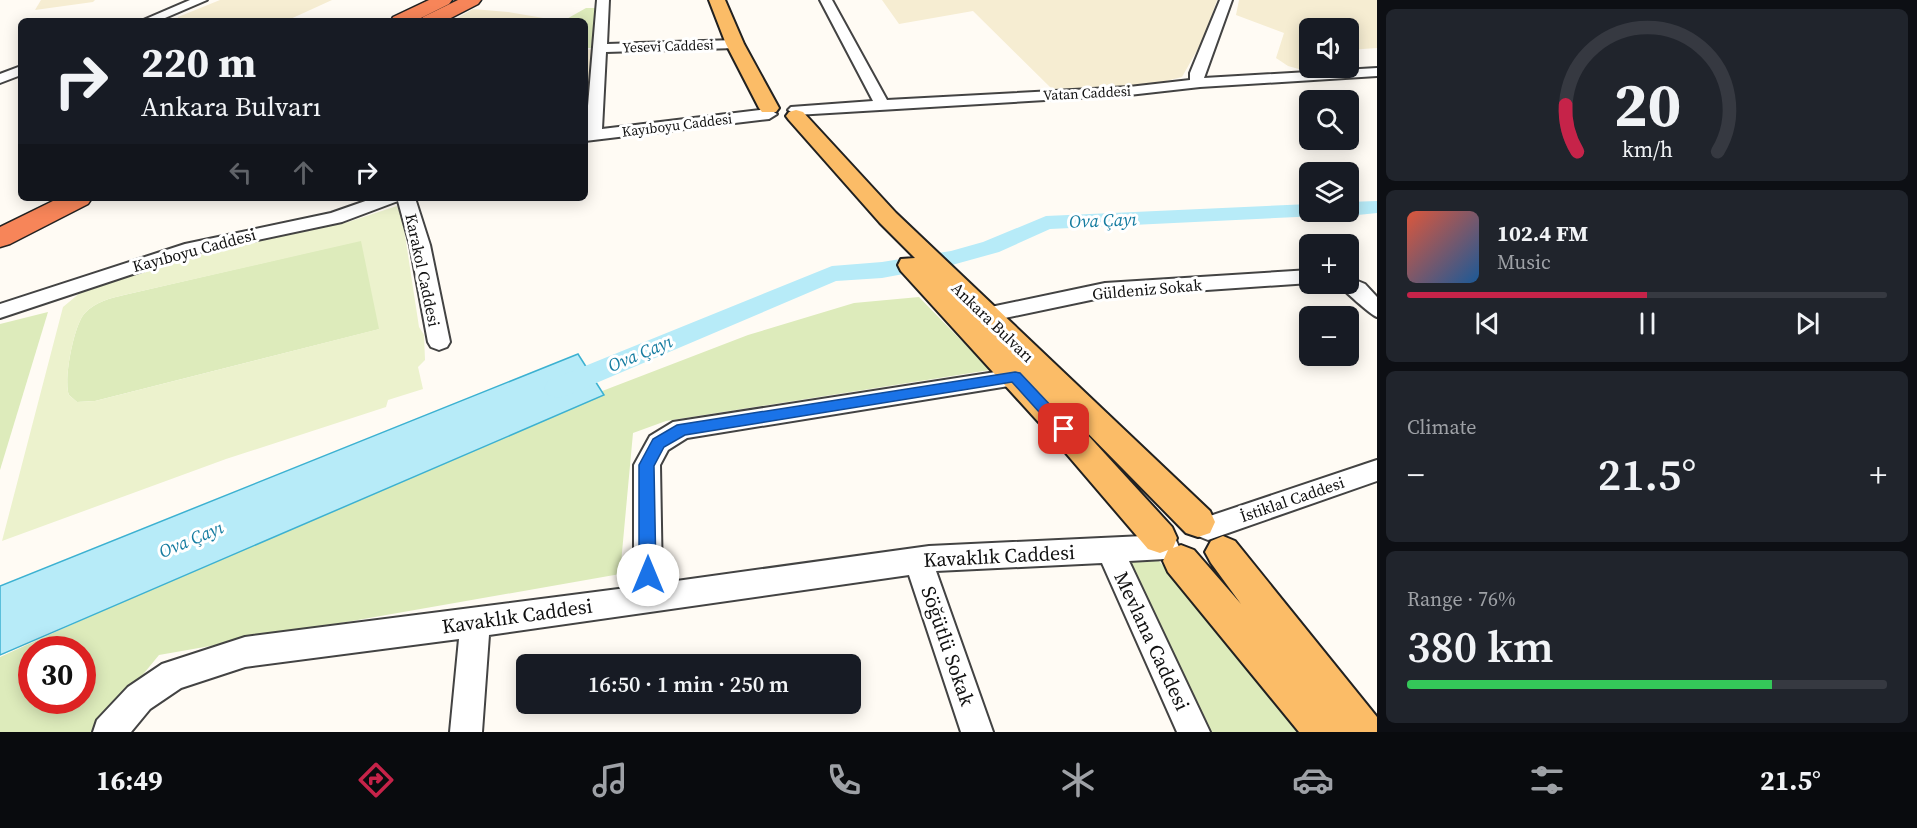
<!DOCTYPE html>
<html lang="en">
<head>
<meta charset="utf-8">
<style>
  :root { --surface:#171b24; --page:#20242c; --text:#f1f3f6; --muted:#9ea1a6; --line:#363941; --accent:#c62349 }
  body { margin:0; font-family:"Source Serif 4",serif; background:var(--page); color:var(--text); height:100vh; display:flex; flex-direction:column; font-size:22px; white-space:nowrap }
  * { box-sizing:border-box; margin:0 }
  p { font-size:20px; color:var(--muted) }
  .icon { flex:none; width:33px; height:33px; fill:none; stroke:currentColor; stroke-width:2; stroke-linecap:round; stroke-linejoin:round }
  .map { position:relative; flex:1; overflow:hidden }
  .sheet { display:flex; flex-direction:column; gap:9px; padding:9px; background:#0d0f14; width:540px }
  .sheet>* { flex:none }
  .top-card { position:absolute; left:18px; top:18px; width:570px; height:183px; border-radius:9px; box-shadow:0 3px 15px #0003; background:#171b24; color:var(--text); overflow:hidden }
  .fabs { position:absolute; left:1299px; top:18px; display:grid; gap:12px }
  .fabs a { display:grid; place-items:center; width:60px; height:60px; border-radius:9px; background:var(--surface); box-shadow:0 3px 15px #0003; font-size:30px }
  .speed { position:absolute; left:18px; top:636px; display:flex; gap:12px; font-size:30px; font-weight:700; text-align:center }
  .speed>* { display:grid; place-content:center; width:78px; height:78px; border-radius:50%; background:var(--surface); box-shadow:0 3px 15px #0003; line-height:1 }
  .speed .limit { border:9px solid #d22; background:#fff; color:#111 }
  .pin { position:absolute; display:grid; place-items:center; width:51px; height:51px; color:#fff; margin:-26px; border-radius:12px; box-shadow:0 3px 9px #0006 }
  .me { position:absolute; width:66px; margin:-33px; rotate:0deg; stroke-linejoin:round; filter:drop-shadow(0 0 4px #0008) }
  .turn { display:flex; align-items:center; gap:21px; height:126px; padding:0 24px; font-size:27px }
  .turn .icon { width:78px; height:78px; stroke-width:2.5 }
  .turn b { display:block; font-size:42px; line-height:51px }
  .lanes { display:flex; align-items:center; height:57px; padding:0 24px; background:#0003; justify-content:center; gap:30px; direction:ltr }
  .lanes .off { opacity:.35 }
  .big { font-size:45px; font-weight:600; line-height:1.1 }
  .sheet .tile { flex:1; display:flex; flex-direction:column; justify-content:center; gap:9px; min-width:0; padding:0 21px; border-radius:9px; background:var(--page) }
  .sheet .dial { align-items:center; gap:0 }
  .dial svg { height:156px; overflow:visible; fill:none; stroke:var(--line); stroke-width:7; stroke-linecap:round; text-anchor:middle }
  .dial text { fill:var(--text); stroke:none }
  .song { display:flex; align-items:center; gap:18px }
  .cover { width:72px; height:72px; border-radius:9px; background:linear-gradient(135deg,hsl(10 70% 55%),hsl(210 70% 35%)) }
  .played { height:6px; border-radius:3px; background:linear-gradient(90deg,var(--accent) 50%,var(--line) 50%) }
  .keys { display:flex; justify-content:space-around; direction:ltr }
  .heat { display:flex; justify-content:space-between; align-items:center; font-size:33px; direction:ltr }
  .charge { height:9px; border-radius:4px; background:linear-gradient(90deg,#34c759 76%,var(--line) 0) }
  .trip { position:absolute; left:516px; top:654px; width:345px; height:60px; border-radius:9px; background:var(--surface); box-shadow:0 3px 15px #0003; font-weight:600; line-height:60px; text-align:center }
  .tab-bar { display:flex; height:96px; justify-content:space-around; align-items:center; background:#090b0e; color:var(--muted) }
  .tab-bar .icon { width:42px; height:42px }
  .tab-bar .selected { color:var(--accent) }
  .tab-bar b { font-size:27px; color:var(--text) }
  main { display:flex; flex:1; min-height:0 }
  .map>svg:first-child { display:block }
  .farmland { fill:#f6edd2 }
  .green { fill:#ddebbb; fill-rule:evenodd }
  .pitch { fill:#ecf2cd; fill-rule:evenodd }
  .water { fill:#b7ebf8; stroke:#3cb1d1; stroke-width:1.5 }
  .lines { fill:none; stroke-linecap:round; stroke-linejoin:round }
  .river { fill:#b7ebf8; fill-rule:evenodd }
  .minor-casing { stroke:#434343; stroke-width:4 }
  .major-casing { stroke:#212121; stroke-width:4 }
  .highway-casing { stroke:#212121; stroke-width:3 }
  .minor { fill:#fff; fill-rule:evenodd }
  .major { fill:#fbbc67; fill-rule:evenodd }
  .highway { fill:#f78559; fill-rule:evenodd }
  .route { fill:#1a73e8; stroke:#114b97; stroke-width:1.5 }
  .labels { text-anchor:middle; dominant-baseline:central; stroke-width:6; stroke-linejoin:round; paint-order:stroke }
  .far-street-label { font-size:14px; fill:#101010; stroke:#fff }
  .street-label { font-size:16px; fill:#101010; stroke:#fff }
  .water-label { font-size:18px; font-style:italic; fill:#157ca0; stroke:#fff }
  .near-street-label { font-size:20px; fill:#101010; stroke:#fff }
</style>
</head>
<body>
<main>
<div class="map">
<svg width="1377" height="732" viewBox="0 0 1377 732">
  <rect width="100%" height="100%" fill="#fffbf4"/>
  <g class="farmland">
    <polygon points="41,0 95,0 93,2 35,10"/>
    <polygon points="220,0 332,0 286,21 177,21 178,17"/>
    <polygon points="882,0 1217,0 1204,38 1182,77 1150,85 1053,90 973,11 899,24"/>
    <polygon points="1239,0 1377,0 1377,48 1349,50 1348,28 1310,28 1310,68 1348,68 1306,71 1288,66 1276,58 1284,33 1236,15"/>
    <polygon points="473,9 508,12 561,21 452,21"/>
    <polygon points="593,49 590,127 585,128 585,50"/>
  </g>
  <g class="green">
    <polygon points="586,8 597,8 591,48 585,48 585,21 563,21"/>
    <path d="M362,240L380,329L95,401L77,402L69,395C63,381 74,324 85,313C95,302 111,298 124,295Z"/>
    <path d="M919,297L990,370L666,421L633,433L620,574L159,655L117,706L92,732H0V657L339,504L584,398L748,335L854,303ZM32,650H82V700H32Z"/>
    <polygon points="48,312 0,470 0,324"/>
    <polygon points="1123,559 1157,559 1275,692 1302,732 1203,732"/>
  </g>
  <path class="pitch" d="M397,206L403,222L419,327L424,335L425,360L418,367L423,389L388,400L386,407L226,459L2,541L63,307L81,292L209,250L348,222ZM361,241L379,329L95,401L77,402L69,395C63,381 74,324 85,313C95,302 111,298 124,295Z"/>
  <polygon class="water" points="578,354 604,395 0,655 0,586"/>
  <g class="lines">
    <g class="river">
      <polygon points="1377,201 1377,213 1348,216 1339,212 1348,212 1348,202"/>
      <polygon points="1310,204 1310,212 1321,212 1318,216 1050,229 999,252 952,265 882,278 836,281 568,395 558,398 548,395 544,388 548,381 832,266 882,262 951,251 983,242 1046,216"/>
    </g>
    <g class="minor-casing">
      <g id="minor">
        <polygon points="190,0 207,0 158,21 141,21"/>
        <polygon points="597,0 609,0 607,44 735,40 742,44 735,48 606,52 602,129 769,109 777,114 769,119 585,141"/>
        <polygon points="820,0 832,0 887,100 1129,87 1190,80 1190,73 1220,0 1232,0 1204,78 1377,68 1377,76 1200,87 1129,95 796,115 788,110 791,107 873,101"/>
        <polygon points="21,66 21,75 0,83 0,74"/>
        <polygon points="374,198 415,198 430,245 450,342 447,347 439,350 431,347 428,342 410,245 398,201 342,222 196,253 0,318 0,304 185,244 331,213"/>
        <polygon points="1310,270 1310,283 1105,297 986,322 979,320 975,315 979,310 986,308 1105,283"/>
        <path d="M1348,277L1365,284L1377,297V317C1371,315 1342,289 1338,284H1348Z"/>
        <polygon points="1015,369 1023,371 1026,377 1023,383 1015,385 687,438 668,450 660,465 662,583 929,546 1165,535 1175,538 1179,547 1175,556 1165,559 1129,561 1210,732 1177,732 1102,563 936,571 993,732 961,732 909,575 489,635 482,732 450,732 459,639 245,667 181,688 150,709 131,732 93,732 97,720 128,687 162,664 245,637 634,587 634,465 650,436 673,422"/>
        <polygon points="1377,460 1377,481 1208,540 1198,536 1194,528 1198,520"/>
      </g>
    </g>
    <g class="major-casing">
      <g id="major">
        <polygon points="709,0 725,0 744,44 779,108 776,112 762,112 759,108 726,44"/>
        <polygon points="796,110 803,112 896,213 1210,511 1215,522 1210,533 1198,537 1186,533 1063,408 1172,527 1177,538 1173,548 1181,545 1194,550 1241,604 1211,563 1205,552 1211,541 1223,536 1235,541 1377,717 1377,732 1299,732 1168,572 1163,561 1168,550 1160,553 1148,549 1053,438 901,271 898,265 901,259 915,258 880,223 789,120 786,116 789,112"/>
      </g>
    </g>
    <g class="highway-casing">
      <g id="highway">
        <polygon points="429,0 452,0 449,4 415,21 391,21 393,17"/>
        <polygon points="458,0 481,0 478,4 445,21 421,21 423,17"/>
        <polygon points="59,198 92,198 88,204 10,244 0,247 0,227"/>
      </g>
    </g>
    <use href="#minor" class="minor"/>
    <use href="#major" class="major"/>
    <use href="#highway" class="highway"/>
  </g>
  <polygon class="route" points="1015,372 1020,373 1069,425 1071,429 1069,433 1058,433 1012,382 685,435 664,447 654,466 656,575 654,581 648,583 642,581 639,575 639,465 653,439 677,425"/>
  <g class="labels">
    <g class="far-street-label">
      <text transform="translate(668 46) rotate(-2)">Yesevi Caddesi</text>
      <text transform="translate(1087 93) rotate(-3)">Vatan Caddesi</text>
      <text transform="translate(677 125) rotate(-7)">Kayıboyu Caddesi</text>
    </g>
    <g class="street-label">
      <text transform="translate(194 250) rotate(-15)">Kayıboyu Caddesi</text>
      <text transform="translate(423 270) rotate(78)">Karakol Caddesi</text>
      <text transform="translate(1147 289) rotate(-5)">Güldeniz Sokak</text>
      <text transform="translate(993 322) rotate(44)">Ankara Bulvarı</text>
      <text transform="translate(1292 499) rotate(-19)">İstiklal Caddesi</text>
    </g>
    <g class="water-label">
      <text transform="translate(1103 220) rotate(-2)">Ova Çayı</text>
      <text transform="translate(640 353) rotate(-23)">Ova Çayı</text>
      <text transform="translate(191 539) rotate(-23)">Ova Çayı</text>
    </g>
    <g class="near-street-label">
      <text transform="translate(999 556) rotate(-3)">Kavaklık Caddesi</text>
      <text transform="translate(517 616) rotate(-8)">Kavaklık Caddesi</text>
      <text transform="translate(1152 641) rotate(65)">Mevlana Caddesi</text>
      <text transform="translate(948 646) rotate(71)">Söğütlü Sokak</text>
    </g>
  </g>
</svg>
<div class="fabs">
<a><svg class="icon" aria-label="sound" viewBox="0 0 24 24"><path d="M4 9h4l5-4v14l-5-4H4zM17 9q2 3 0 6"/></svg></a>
<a><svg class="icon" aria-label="search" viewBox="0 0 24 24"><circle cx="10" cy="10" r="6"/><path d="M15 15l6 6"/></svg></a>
<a><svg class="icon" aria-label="layers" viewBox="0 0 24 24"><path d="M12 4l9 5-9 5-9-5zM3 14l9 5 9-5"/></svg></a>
<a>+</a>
<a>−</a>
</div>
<div class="speed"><div class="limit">30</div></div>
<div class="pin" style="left:1064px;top:429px;background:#d93025"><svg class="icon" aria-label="arrive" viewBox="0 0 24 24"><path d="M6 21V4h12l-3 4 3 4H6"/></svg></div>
<svg class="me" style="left:648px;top:575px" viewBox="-20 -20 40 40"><circle r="19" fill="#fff"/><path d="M0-13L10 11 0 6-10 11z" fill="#1a73e8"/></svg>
<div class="trip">16:50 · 1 min · 250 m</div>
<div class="top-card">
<div class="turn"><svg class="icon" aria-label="right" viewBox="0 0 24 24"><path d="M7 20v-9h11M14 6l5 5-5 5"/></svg><div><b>220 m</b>Ankara Bulvarı</div></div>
<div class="lanes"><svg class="icon off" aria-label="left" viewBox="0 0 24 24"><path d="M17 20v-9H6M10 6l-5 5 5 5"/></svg><svg class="icon off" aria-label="ahead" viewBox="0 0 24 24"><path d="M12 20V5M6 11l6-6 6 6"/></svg><svg class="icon" aria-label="right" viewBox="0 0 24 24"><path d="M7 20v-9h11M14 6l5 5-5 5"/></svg></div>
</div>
</div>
<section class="sheet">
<div class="tile dial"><svg viewBox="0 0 100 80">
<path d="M14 69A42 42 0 1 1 86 69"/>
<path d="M14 69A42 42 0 0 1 8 45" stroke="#c62349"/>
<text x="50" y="56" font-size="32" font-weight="700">20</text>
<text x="50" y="72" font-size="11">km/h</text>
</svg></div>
<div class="tile">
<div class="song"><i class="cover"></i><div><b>102.4 FM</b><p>Music</p></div></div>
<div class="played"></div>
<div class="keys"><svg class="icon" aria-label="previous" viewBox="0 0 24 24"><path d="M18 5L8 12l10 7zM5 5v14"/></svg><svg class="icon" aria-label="pause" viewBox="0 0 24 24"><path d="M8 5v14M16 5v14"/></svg><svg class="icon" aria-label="next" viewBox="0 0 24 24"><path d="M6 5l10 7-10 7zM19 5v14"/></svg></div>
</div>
<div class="tile"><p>Climate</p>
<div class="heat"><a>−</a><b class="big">21.5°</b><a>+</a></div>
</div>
<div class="tile"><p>Range · 76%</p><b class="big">380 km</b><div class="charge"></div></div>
</section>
</main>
<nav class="tab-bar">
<b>16:49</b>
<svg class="icon selected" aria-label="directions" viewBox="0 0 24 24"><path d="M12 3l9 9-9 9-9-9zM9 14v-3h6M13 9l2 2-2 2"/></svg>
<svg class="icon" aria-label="music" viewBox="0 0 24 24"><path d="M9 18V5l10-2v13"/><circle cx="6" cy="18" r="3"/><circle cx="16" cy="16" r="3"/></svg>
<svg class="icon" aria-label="phone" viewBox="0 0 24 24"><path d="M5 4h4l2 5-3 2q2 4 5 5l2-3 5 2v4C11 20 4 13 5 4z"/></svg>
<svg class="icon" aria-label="climate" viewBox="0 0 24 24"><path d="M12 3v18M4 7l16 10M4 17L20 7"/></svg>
<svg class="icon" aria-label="car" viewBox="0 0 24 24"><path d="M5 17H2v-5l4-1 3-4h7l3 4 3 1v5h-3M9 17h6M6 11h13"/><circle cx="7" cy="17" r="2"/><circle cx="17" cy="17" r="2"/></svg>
<svg class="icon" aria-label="filters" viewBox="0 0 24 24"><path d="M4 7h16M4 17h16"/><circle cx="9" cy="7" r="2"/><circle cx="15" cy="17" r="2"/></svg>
<b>21.5°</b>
</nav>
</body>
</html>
